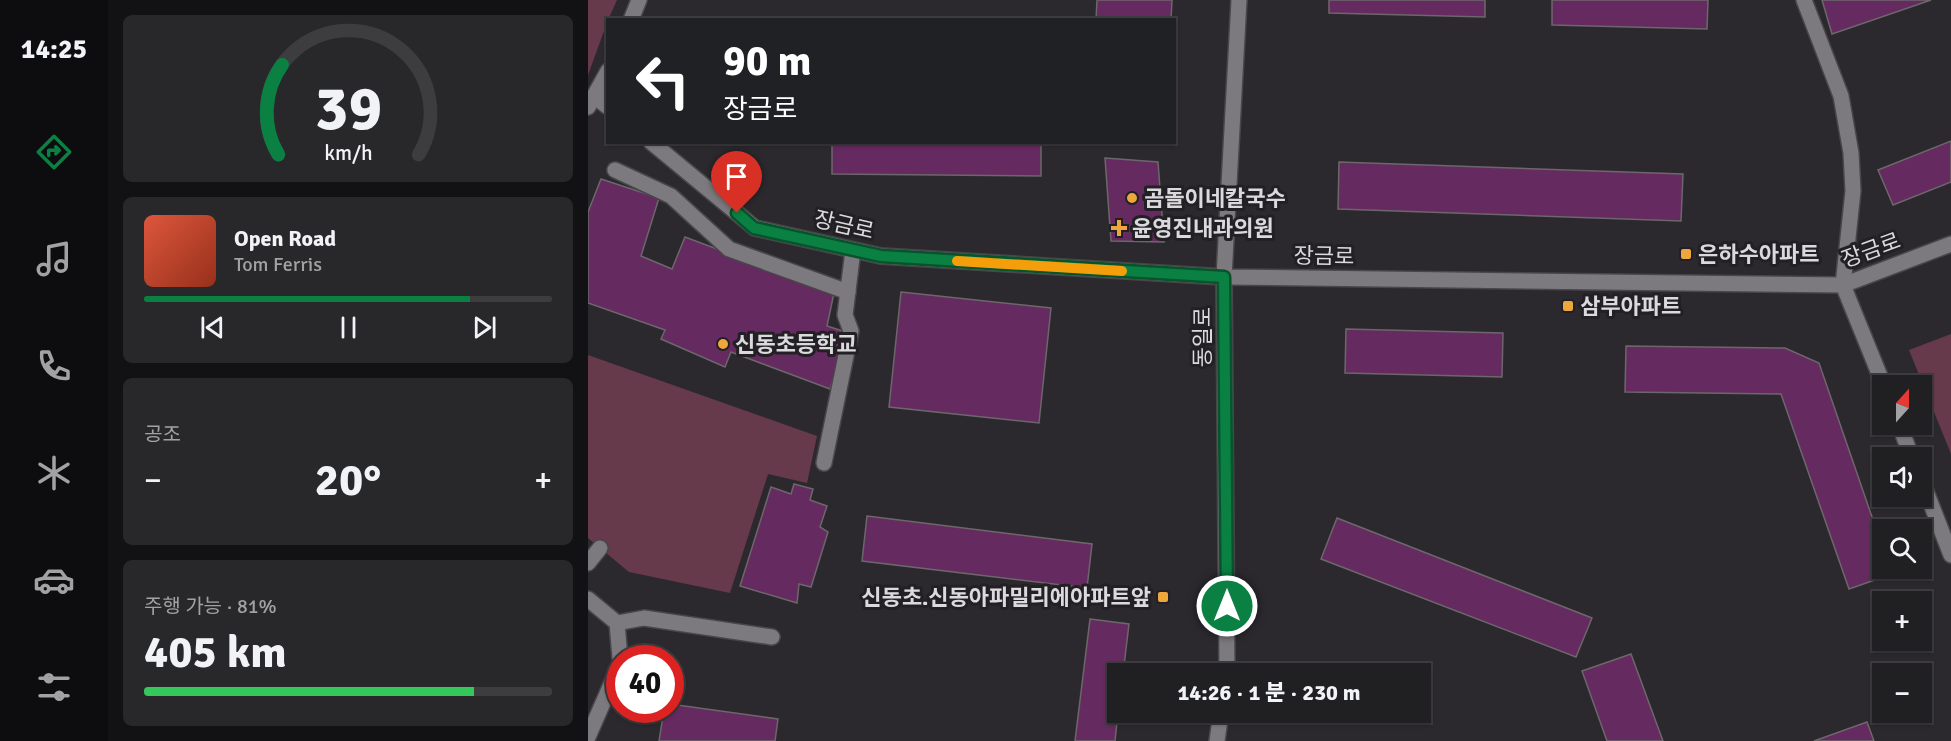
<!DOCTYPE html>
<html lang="ko">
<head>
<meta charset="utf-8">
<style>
  :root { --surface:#201f22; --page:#28272a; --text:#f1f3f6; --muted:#a2a2a5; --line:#3d3d40; --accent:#0b8043 }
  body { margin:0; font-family:Signika,"Noto Sans KR",sans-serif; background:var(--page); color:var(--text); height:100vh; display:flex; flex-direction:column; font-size:22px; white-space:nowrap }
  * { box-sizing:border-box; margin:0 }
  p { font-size:20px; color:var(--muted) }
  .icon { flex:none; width:33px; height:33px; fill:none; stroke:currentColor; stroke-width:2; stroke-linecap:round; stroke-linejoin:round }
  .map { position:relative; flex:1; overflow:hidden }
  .details { display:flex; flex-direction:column; gap:15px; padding:15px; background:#121113; width:480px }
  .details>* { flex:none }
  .banner { position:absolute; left:18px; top:18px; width:570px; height:126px; border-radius:0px; box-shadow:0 2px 4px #0004,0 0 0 2px var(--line); background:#202124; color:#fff; overflow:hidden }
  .needle { width:39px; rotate:21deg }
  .buttons { position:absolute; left:1284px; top:375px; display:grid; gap:12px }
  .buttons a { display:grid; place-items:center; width:60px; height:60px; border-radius:0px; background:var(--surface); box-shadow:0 2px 4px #0004,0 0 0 2px var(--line); font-size:30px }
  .speed { position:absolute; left:18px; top:645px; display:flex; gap:12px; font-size:30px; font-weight:700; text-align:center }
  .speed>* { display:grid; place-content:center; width:78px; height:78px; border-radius:50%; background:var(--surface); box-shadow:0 2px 4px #0004,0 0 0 2px var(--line); line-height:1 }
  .speed .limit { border:9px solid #d22; background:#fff; color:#111 }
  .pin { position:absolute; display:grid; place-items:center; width:51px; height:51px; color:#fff; margin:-62px -26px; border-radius:50% 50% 50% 0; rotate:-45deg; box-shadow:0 0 6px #0007 }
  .pin .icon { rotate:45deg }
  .me { position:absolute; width:66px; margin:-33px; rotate:0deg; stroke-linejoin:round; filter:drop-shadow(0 0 4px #0008) }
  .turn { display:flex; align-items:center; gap:21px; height:126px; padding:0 18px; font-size:27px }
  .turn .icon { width:78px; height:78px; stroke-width:2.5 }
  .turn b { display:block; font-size:42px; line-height:51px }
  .big { font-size:45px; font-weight:800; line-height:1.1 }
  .details .tile { flex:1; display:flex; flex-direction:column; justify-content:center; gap:9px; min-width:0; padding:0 21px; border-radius:9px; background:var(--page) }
  .details .dial { align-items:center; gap:0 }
  .dial svg { height:156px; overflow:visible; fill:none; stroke:var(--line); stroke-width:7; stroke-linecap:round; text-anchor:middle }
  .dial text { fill:var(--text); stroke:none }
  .song { display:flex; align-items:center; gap:18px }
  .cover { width:72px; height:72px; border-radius:9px; background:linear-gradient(135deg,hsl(10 70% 55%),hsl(10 70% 35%)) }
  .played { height:6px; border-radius:3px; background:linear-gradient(90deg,var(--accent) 80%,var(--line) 80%) }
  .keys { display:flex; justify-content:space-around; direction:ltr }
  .heat { display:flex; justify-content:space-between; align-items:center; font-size:33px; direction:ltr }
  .charge { height:9px; border-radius:4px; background:linear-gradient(90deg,#34c759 81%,var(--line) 0) }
  .trip { position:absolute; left:519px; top:663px; width:324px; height:60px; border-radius:0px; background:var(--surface); box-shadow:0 2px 4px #0004,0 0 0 2px var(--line); font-weight:800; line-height:60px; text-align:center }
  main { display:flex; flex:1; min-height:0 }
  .dock { display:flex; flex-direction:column; width:108px; justify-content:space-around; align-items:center; background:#0d0c0e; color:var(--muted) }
  .dock .icon { width:42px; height:42px }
  .dock .selected { color:var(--accent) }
  .dock b { font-size:27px; color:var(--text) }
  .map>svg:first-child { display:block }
  .green { fill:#673a4b }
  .building { fill:#652a60; stroke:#6c676b; stroke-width:1.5 }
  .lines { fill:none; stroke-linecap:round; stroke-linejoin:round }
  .minor-casing { stroke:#474649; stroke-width:18 }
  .minor { stroke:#7c797f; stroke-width:15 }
  .route-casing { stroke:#07532c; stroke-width:15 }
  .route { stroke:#0b8043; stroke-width:10 }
  .slow { stroke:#f59e0b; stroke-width:10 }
  .poi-dot { fill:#eea73d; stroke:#222024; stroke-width:2 }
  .labels { text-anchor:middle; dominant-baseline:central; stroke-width:6; stroke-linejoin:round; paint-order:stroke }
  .poi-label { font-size:22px; font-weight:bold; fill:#dad9dc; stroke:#222024; text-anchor:start }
  .street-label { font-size:22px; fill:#dad9dc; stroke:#222024 }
</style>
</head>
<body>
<main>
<nav class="dock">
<b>14:25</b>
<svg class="icon selected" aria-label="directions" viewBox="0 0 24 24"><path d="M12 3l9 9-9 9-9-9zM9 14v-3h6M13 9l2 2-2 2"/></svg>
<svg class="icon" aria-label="music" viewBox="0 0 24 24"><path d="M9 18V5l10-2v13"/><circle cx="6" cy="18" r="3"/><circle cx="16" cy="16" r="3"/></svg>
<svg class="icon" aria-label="phone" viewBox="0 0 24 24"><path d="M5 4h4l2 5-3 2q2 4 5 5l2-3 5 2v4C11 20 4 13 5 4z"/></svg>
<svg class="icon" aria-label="climate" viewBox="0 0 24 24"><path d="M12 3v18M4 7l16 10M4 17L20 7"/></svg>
<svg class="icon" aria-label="car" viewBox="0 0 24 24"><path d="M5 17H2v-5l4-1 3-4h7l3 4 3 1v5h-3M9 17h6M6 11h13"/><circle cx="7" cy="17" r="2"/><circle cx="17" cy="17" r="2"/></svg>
<svg class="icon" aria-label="filters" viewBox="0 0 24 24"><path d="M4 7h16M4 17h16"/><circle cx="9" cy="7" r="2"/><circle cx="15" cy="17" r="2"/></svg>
</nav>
<section class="details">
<div class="tile dial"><svg viewBox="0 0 100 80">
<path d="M14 69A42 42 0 1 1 86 69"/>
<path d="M14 69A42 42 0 0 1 16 23" stroke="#0b8043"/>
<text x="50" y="56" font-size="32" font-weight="700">39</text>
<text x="50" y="72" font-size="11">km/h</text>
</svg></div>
<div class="tile">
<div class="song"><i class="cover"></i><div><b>Open Road</b><p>Tom Ferris</p></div></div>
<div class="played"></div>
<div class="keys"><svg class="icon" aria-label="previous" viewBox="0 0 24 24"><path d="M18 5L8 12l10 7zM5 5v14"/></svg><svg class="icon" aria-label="pause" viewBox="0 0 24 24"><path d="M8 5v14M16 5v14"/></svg><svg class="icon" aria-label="next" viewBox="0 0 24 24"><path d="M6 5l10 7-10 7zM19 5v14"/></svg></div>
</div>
<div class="tile"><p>공조</p>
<div class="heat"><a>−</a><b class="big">20°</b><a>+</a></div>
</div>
<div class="tile"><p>주행 가능 · 81%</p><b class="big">405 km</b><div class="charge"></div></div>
</section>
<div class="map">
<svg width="1363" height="741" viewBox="0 0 1363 741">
  <rect width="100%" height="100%" fill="#2b292e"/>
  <g class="green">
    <polygon points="0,0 29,0 20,20 0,75"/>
    <polygon points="1363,334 1363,454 1321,350"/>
    <polygon points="0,355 229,436 219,483 180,474 142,593 41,572 0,538"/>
  </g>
  <g class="building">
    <polygon points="509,0 584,0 583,20 508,20"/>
    <polygon points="741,0 897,0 897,17 741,13"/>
    <polygon points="964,0 1120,0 1119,29 964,25"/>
    <polygon points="1234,0 1343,0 1244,34"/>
    <polygon points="1363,141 1363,182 1305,205 1290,170"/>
    <polygon points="244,142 453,142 453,176 244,174"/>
    <polygon points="517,158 570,162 576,242 523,241"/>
    <polygon points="751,162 1095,174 1093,221 750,209"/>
    <polygon points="13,179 71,198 53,256 84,269 97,237 246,293 239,326 261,333 242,389 143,352 137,367 73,339 77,330 0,303 0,212"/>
    <polygon points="313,292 463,308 451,423 301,407"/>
    <polygon points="758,329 915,333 914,377 757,373"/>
    <polygon points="1038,346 1197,348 1231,363 1294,546 1294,568 1302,568 1304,574 1261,589 1193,394 1037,392"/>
    <polygon points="206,484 225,489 222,500 239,506 232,527 240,532 223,587 211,584 209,603 152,586 183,487 203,494"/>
    <polygon points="279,516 504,544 499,588 274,561"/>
    <polygon points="749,518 1004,618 988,657 733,559"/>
    <polygon points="502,619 541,624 535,674 530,674 530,712 527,741 487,741"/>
    <polygon points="1043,654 1075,741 1019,741 994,671"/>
    <polygon points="82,704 190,719 187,741 71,741 76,710 82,710"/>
    <polygon points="1279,722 1286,741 1226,741"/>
  </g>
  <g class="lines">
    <g class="minor-casing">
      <g id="minor">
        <polyline points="1216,0 1253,96 1263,153 1265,191 1255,285 1296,386"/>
        <polyline points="43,20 51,0"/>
        <polyline points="6,96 20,107"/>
        <polyline points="0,107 20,71"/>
        <polyline points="63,142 167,228 293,256 636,277 1255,285 1363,244"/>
        <polyline points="27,170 83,196 141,249 260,292"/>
        <polyline points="1311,424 1324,458"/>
        <polyline points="236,463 263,331 257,315 265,250"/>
        <polyline points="1334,481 1363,555"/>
        <polyline points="0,563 12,548"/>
        <polyline points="0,599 29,623 32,658"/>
        <polyline points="29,623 56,618 184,637"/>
        <polyline points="639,674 636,277 651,0"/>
        <polyline points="0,737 32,664"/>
        <polyline points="629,741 633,712"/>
      </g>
    </g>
    <use href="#minor" class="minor"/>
  </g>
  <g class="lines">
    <g class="route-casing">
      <polyline id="route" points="149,213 166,228 293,256 636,277 639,606"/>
    </g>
    <use href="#route" class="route"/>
    <polyline class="slow" points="369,261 534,271"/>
  </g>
  <g class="poi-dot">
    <circle cx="544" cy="198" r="6"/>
    <path d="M528 219h6v6h6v6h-6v6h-6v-6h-6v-6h6z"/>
    <rect x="1092" y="248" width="12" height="12" rx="3"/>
    <rect x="974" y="300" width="12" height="12" rx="3"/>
    <circle cx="135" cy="344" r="6"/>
    <rect x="569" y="591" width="12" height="12" rx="3"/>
  </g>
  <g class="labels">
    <g class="poi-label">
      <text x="556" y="198">곰돌이네칼국수</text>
      <text x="544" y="228">윤영진내과의원</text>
      <text x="1110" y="254">은하수아파트</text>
      <text x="992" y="306">삼부아파트</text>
      <text x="147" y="344">신동초등학교</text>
      <text x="563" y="597" text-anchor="end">신동초.신동아파밀리에아파트앞</text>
    </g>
    <g class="street-label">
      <text transform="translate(256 225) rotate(13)">장금로</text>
      <text transform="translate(1283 250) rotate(-20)">장금로</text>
      <text transform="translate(736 256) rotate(1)">장금로</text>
      <text transform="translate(614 337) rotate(-90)">동일로</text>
    </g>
  </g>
</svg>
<div class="buttons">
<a><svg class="needle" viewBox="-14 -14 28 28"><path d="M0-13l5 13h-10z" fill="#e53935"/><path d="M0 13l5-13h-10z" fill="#a2a2a5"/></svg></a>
<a><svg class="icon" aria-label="sound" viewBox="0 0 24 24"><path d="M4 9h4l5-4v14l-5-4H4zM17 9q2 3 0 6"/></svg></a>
<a><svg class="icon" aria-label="search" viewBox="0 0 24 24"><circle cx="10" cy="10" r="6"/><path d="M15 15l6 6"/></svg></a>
<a>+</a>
<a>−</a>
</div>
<div class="speed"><div class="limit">40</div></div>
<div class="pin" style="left:149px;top:213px;background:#d93025"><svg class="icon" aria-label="arrive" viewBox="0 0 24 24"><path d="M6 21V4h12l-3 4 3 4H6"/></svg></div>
<svg class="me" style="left:639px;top:606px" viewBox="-20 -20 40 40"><circle r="17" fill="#0b8043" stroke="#fff" stroke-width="3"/><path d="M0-11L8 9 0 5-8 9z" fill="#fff"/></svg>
<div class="trip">14:26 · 1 분 · 230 m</div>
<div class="banner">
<div class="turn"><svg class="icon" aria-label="left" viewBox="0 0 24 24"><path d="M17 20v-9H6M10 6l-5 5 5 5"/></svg><div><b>90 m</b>장금로</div></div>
</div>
</div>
</main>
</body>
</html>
